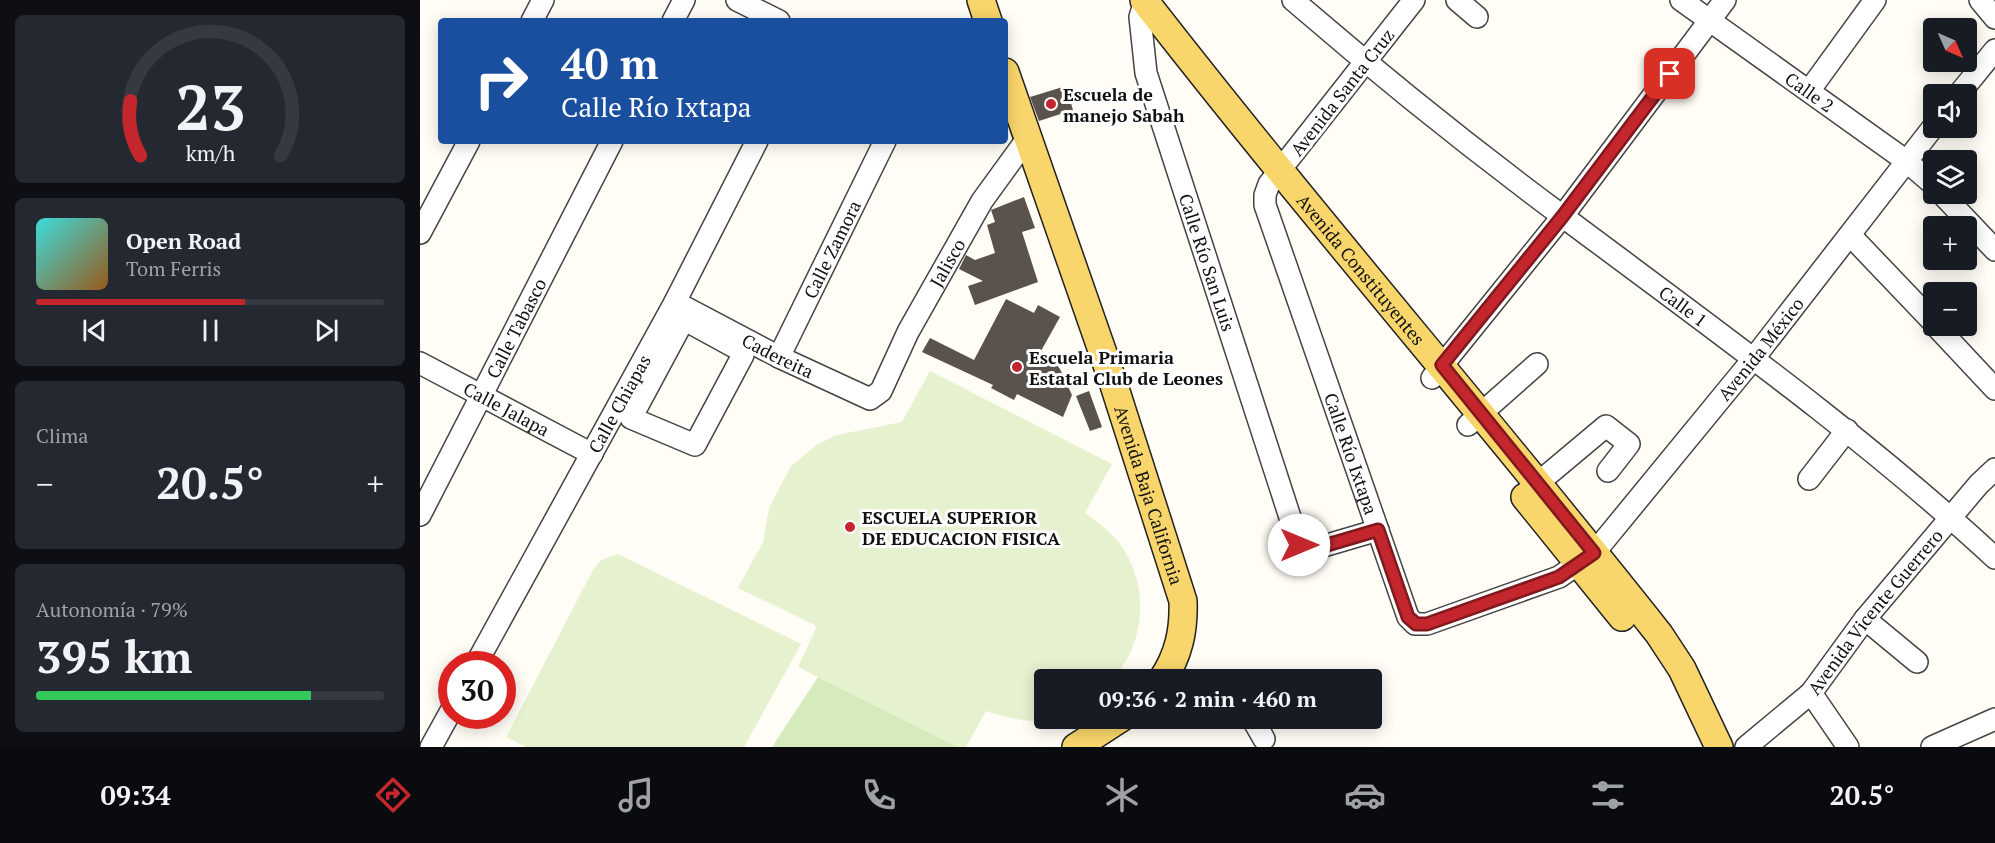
<!DOCTYPE html>
<html lang="es">
<head>
<meta charset="utf-8">
<style>
  :root { --surface:#171b24; --page:#242831; --text:#f1f3f6; --muted:#9ea1a6; --line:#363941; --accent:#c4262e }
  body { margin:0; font-family:"PT Serif",serif; background:var(--page); color:var(--text); height:100vh; display:flex; flex-direction:column; font-size:22px; white-space:nowrap }
  * { box-sizing:border-box; margin:0 }
  p { font-size:20px; color:var(--muted) }
  .icon { flex:none; width:33px; height:33px; fill:none; stroke:currentColor; stroke-width:2; stroke-linecap:round; stroke-linejoin:round }
  .map { position:relative; flex:1; overflow:hidden }
  .sheet { display:flex; flex-direction:column; gap:15px; padding:15px; background:#0d0f14; width:420px }
  .sheet>* { flex:none }
  .top-card { position:absolute; left:18px; top:18px; width:570px; height:126px; border-radius:6px; box-shadow:0 3px 15px #0003; background:#1a4fa0; color:#fff; overflow:hidden }
  .needle { width:39px; rotate:135deg }
  .buttons { position:absolute; left:1503px; top:18px; display:grid; gap:12px }
  .buttons a { display:grid; place-items:center; width:54px; height:54px; border-radius:6px; background:var(--surface); box-shadow:0 3px 15px #0003; font-size:30px }
  .speed { position:absolute; left:18px; top:651px; display:flex; gap:12px; font-size:30px; font-weight:700; text-align:center }
  .speed>* { display:grid; place-content:center; width:78px; height:78px; border-radius:50%; background:var(--surface); box-shadow:0 3px 15px #0003; line-height:1 }
  .speed .limit { border:9px solid #d22; background:#fff; color:#111 }
  .pin { position:absolute; display:grid; place-items:center; width:51px; height:51px; color:#fff; margin:-26px; border-radius:12px; box-shadow:0 3px 9px #0006 }
  .me { position:absolute; width:66px; margin:-33px; rotate:90deg; stroke-linejoin:round; filter:drop-shadow(0 0 4px #0008) }
  .turn { display:flex; align-items:center; gap:21px; height:126px; padding:0 24px; font-size:27px }
  .turn .icon { width:78px; height:78px; stroke-width:2.5 }
  .turn b { display:block; font-size:42px; line-height:51px }
  .big { font-size:45px; font-weight:600; line-height:1.1 }
  .sheet .card { flex:1; display:flex; flex-direction:column; justify-content:center; gap:9px; min-width:0; padding:0 21px; border-radius:9px; background:var(--page) }
  .sheet .dial { align-items:center; gap:0 }
  .dial svg { height:156px; overflow:visible; fill:none; stroke:var(--line); stroke-width:7; stroke-linecap:round; text-anchor:middle }
  .dial text { fill:var(--text); stroke:none }
  .song { display:flex; align-items:center; gap:18px }
  .cover { width:72px; height:72px; border-radius:9px; background:linear-gradient(135deg,hsl(180 70% 55%),hsl(30 70% 35%)) }
  .played { height:6px; border-radius:3px; background:linear-gradient(90deg,var(--accent) 60%,var(--line) 60%) }
  .keys { display:flex; justify-content:space-around; direction:ltr }
  .heat { display:flex; justify-content:space-between; align-items:center; font-size:33px; direction:ltr }
  .charge { height:9px; border-radius:4px; background:linear-gradient(90deg,#34c759 79%,var(--line) 0) }
  .trip { position:absolute; left:614px; top:669px; width:348px; height:60px; border-radius:6px; background:var(--surface); box-shadow:0 3px 15px #0003; font-weight:600; line-height:60px; text-align:center }
  .tabs { display:flex; height:96px; justify-content:space-around; align-items:center; background:#090b0e; color:var(--muted) }
  .tabs .icon { width:42px; height:42px }
  .tabs .selected { color:var(--accent) }
  .tabs b { font-size:27px; color:var(--text) }
  main { display:flex; flex:1; min-height:0 }
  .map>svg:first-child { display:block }
  .green { fill:#d5ebbd }
  .pitch { fill:#e6f2cf }
  .building { fill:#5a524d }
  .lines { fill:none; stroke-linecap:round; stroke-linejoin:round }
  .minor-casing { stroke:#444; stroke-width:24 }
  .major-casing { stroke:#222; stroke-width:30 }
  .minor { stroke:#fff; stroke-width:21 }
  .major { stroke:#f9d66b; stroke-width:27 }
  .route-casing { stroke:#7f191e; stroke-width:15 }
  .route { stroke:#c4262e; stroke-width:10 }
  .poi-dot { fill:#c4262e; stroke:#fff; stroke-width:2 }
  .labels { text-anchor:middle; dominant-baseline:central; stroke-width:6; stroke-linejoin:round; paint-order:stroke }
  .street-label { font-size:18px; fill:#111; stroke:#fff }
  .poi-label { font-size:18px; font-weight:bold; fill:#111; stroke:#fff; text-anchor:start }
</style>
</head>
<body>
<main>
<section class="sheet">
<div class="card dial"><svg viewBox="0 0 100 80">
<path d="M14 69A42 42 0 1 1 86 69"/>
<path d="M14 69A42 42 0 0 1 9 41" stroke="#c4262e"/>
<text x="50" y="56" font-size="32" font-weight="700">23</text>
<text x="50" y="72" font-size="11">km/h</text>
</svg></div>
<div class="card">
<div class="song"><i class="cover"></i><div><b>Open Road</b><p>Tom Ferris</p></div></div>
<div class="played"></div>
<div class="keys"><svg class="icon" aria-label="previous" viewBox="0 0 24 24"><path d="M18 5L8 12l10 7zM5 5v14"/></svg><svg class="icon" aria-label="pause" viewBox="0 0 24 24"><path d="M8 5v14M16 5v14"/></svg><svg class="icon" aria-label="next" viewBox="0 0 24 24"><path d="M6 5l10 7-10 7zM19 5v14"/></svg></div>
</div>
<div class="card"><p>Clima</p>
<div class="heat"><a>−</a><b class="big">20.5°</b><a>+</a></div>
</div>
<div class="card"><p>Autonomía · 79%</p><b class="big">395 km</b><div class="charge"></div></div>
</section>
<div class="map">
<svg width="1575" height="747" viewBox="0 0 1575 747">
  <rect width="100%" height="100%" fill="#fffdf5"/>
  <polygon class="green" points="398,677 538,747 352,747"/>
  <g class="pitch">
    <path d="M510,371L692,464L665,513C678,523 693,533 702,547C729,586 726,645 692,679L624,680V718L627,719C606,724 587,717 566,711L546,747H538L378,667L397,626L318,588L343,542L349,508L371,466L398,444L417,435L482,422Z"/>
    <polygon points="198,554 381,644 324,747 106,747 86,737 173,570 181,560"/>
  </g>
  <g class="building">
    <polygon points="646,86 653,110 619,121 610,97"/>
    <polygon points="604,197 615,228 602,232 618,282 555,305 548,286 563,281 539,269 546,255 555,260 575,253 567,225 575,222 571,210"/>
    <polygon points="586,299 614,313 618,305 640,317 621,351 631,357 640,369 652,395 643,417 597,394 594,400 571,388 573,385 502,352 510,338 554,360"/>
    <polygon points="669,391 682,427 670,431 656,396"/>
  </g>
  <g class="lines">
    <g class="minor-casing">
      <g id="minor">
        <polyline points="317,0 359,21"/>
        <path id="s1" d="M873,0C961,76 1052,149 1145,218C1292,328 1441,434 1575,558"/>
        <path id="s2" d="M994,0L849,184L845,195V205L988,617L995,624H1007L1139,577L1174,553L1334,358L1514,126"/>
        <polyline points="1037,0 1057,17"/>
        <path id="s3" d="M1261,0L1485,160L1514,185"/>
        <polyline points="1560,0 1575,18"/>
        <path id="s4" d="M725,1L720,17L726,73L879,545L890,550L958,530"/>
        <polyline points="112,21 123,0"/>
        <polyline points="253,21 264,0"/>
        <polyline points="1389,91 1455,0"/>
        <polyline points="1539,94 1575,50"/>
        <polyline points="1522,194 1575,250"/>
        <polyline points="0,233 49,141"/>
        <polyline points="1430,235 1514,323"/>
        <path id="s5" d="M255,302L359,357L450,399L461,391L488,332L562,201L607,139"/>
        <polygon points="267,321 320,350 323,355 275,445 211,418 262,323"/>
        <polyline points="1516,326 1575,389"/>
        <path id="s6" d="M359,357L465,141"/>
        <path id="s7" d="M0,363L172,454"/>
        <polyline points="1012,378 1142,217 1305,0"/>
        <polyline points="1048,425 1117,364"/>
        <polyline points="1389,479 1427,430"/>
        <polyline points="1106,493 1186,426 1209,444 1188,471"/>
        <path id="s8" d="M0,515L192,141"/>
        <polyline points="1445,619 1497,662"/>
        <path id="s9" d="M56,664L255,302L337,141"/>
        <polyline points="1391,693 1428,747"/>
        <polyline points="832,718 844,739"/>
        <polyline points="11,747 32,709"/>
        <path id="s10" d="M1326,747L1391,693L1445,619L1559,484L1575,469"/>
        <polyline points="1512,747 1575,719"/>
      </g>
    </g>
    <g class="major-casing">
      <g id="major">
        <polyline points="561,0 568,21"/>
        <path id="s11" d="M724,0C891,215 1070,420 1239,634L1262,669L1299,747"/>
        <path id="s12" d="M585,72L693,382L763,601C764,630 759,655 742,680"/>
        <polyline points="1105,497 1202,617"/>
        <polyline points="656,747 701,718"/>
      </g>
    </g>
    <use href="#minor" class="minor"/>
    <use href="#major" class="major"/>
  </g>
  <g class="lines">
    <g class="route-casing">
      <polyline id="route" points="879,545 890,550 958,530 988,617 996,624 1007,624 1139,577 1174,553 1022,365 1142,217 1250,74"/>
    </g>
    <use href="#route" class="route"/>
  </g>
  <g class="poi-dot">
    <circle cx="631" cy="104" r="6"/>
    <circle cx="597" cy="367" r="6"/>
    <circle cx="430" cy="527" r="6"/>
  </g>
  <g class="labels">
    <g class="street-label">
      <text stroke="none"><textPath href="#s3" startOffset="158">Calle 2</textPath></text>
      <text transform="translate(922 92) rotate(-52)">Avenida Santa Cruz</text>
      <text stroke="none"><textPath href="#s6" startOffset="120">Calle Zamora</textPath></text>
      <text stroke="none"><textPath href="#s5" startOffset="376">Jalisco</textPath></text>
      <text stroke="none"><textPath href="#s4" startOffset="272">Calle Río San Luis</textPath></text>
      <text stroke="none"><textPath href="#s11" startOffset="346">Avenida Constituyentes</textPath></text>
      <text stroke="none"><textPath href="#s1" startOffset="496">Calle 1</textPath></text>
      <text stroke="none"><textPath href="#s8" startOffset="210">Calle Tabasco</textPath></text>
      <text stroke="none"><textPath href="#s2" startOffset="1160">Avenida México</textPath></text>
      <text stroke="none"><textPath href="#s5" startOffset="116">Cadereita</textPath></text>
      <text stroke="none"><textPath href="#s9" startOffset="297">Calle Chiapas</textPath></text>
      <text stroke="none"><textPath href="#s7" startOffset="98">Calle Jalapa</textPath></text>
      <text stroke="none"><textPath href="#s2" startOffset="519">Calle Río Ixtapa</textPath></text>
      <text stroke="none"><textPath href="#s12" startOffset="447">Avenida Baja California</textPath></text>
      <text stroke="none"><textPath href="#s10" startOffset="188">Avenida Vicente Guerrero</textPath></text>
    </g>
    <g class="poi-label">
      <text x="643" y="94">Escuela de<tspan x="643" dy="21">manejo Sabah</tspan></text>
      <text x="609" y="357">Escuela Primaria<tspan x="609" dy="21">Estatal Club de Leones</tspan></text>
      <text x="442" y="517">ESCUELA SUPERIOR<tspan x="442" dy="21">DE EDUCACION FISICA</tspan></text>
    </g>
  </g>
</svg>
<div class="buttons">
<a><svg class="needle" viewBox="-14 -14 28 28"><path d="M0-13l5 13h-10z" fill="#e53935"/><path d="M0 13l5-13h-10z" fill="#9ea1a6"/></svg></a>
<a><svg class="icon" aria-label="sound" viewBox="0 0 24 24"><path d="M4 9h4l5-4v14l-5-4H4zM17 9q2 3 0 6"/></svg></a>
<a><svg class="icon" aria-label="layers" viewBox="0 0 24 24"><path d="M12 4l9 5-9 5-9-5zM3 14l9 5 9-5"/></svg></a>
<a>+</a>
<a>−</a>
</div>
<div class="speed"><div class="limit">30</div></div>
<div class="pin" style="left:1250px;top:74px;background:#d93025"><svg class="icon" aria-label="arrive" viewBox="0 0 24 24"><path d="M6 21V4h12l-3 4 3 4H6"/></svg></div>
<svg class="me" style="left:879px;top:545px" viewBox="-20 -20 40 40"><circle r="19" fill="#fff"/><path d="M0-13L10 11 0 6-10 11z" fill="#c4262e"/></svg>
<div class="trip">09:36 · 2 min · 460 m</div>
<div class="top-card">
<div class="turn"><svg class="icon" aria-label="right" viewBox="0 0 24 24"><path d="M7 20v-9h11M14 6l5 5-5 5"/></svg><div><b>40 m</b>Calle Río Ixtapa</div></div>
</div>
</div>
</main>
<nav class="tabs">
<b>09:34</b>
<svg class="icon selected" aria-label="directions" viewBox="0 0 24 24"><path d="M12 3l9 9-9 9-9-9zM9 14v-3h6M13 9l2 2-2 2"/></svg>
<svg class="icon" aria-label="music" viewBox="0 0 24 24"><path d="M9 18V5l10-2v13"/><circle cx="6" cy="18" r="3"/><circle cx="16" cy="16" r="3"/></svg>
<svg class="icon" aria-label="phone" viewBox="0 0 24 24"><path d="M5 4h4l2 5-3 2q2 4 5 5l2-3 5 2v4C11 20 4 13 5 4z"/></svg>
<svg class="icon" aria-label="climate" viewBox="0 0 24 24"><path d="M12 3v18M4 7l16 10M4 17L20 7"/></svg>
<svg class="icon" aria-label="car" viewBox="0 0 24 24"><path d="M5 17H2v-5l4-1 3-4h7l3 4 3 1v5h-3M9 17h6M6 11h13"/><circle cx="7" cy="17" r="2"/><circle cx="17" cy="17" r="2"/></svg>
<svg class="icon" aria-label="filters" viewBox="0 0 24 24"><path d="M4 7h16M4 17h16"/><circle cx="9" cy="7" r="2"/><circle cx="15" cy="17" r="2"/></svg>
<b>20.5°</b>
</nav>
</body>
</html>
